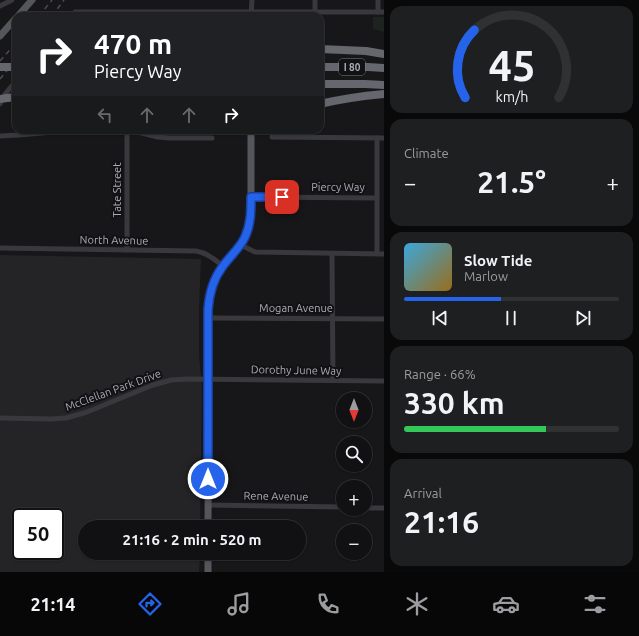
<!DOCTYPE html>
<html lang="en">
<head>
<meta charset="utf-8">
<style>
  :root { --surface:#111113; --page:#1e1f21; --text:#f1f3f6; --muted:#9c9da0; --line:#303133; --accent:#2563eb }
  body { margin:0; font-family:Ubuntu,sans-serif; background:var(--page); color:var(--text); height:100vh; display:flex; flex-direction:column; font-size:15px; white-space:nowrap }
  * { box-sizing:border-box; margin:0 }
  p { font-size:13px; color:var(--muted) }
  .icon { flex:none; width:22px; height:22px; fill:none; stroke:currentColor; stroke-width:2; stroke-linecap:round; stroke-linejoin:round }
  .map { position:relative; flex:1; overflow:hidden }
  .sheet { display:flex; flex-direction:column; gap:6px; padding:6px; background:#09090a; width:255px }
  .sheet>* { flex:none }
  .guide { position:absolute; left:12px; top:12px; width:312px; height:122px; border-radius:12px; box-shadow:0 1px 3px #0004,0 0 0 1px var(--line); background:#202124; color:#fff; overflow:hidden }
  .needle { width:26px; rotate:180deg }
  .tools { position:absolute; left:336px; top:392px; display:grid; gap:8px }
  .tools a { display:grid; place-items:center; width:36px; height:36px; border-radius:50%; background:var(--surface); box-shadow:0 1px 3px #0004,0 0 0 1px var(--line); font-size:20px }
  .speed { position:absolute; left:12px; top:508px; display:flex; gap:8px; font-size:20px; font-weight:700; text-align:center }
  .speed>* { display:grid; place-content:center; width:52px; height:52px; border-radius:50%; background:var(--surface); box-shadow:0 1px 3px #0004,0 0 0 1px var(--line); line-height:1 }
  .speed .limit { border:2px solid #111; border-radius:6px; background:#fff; color:#111 }
  .pin { position:absolute; display:grid; place-items:center; width:34px; height:34px; color:#fff; margin:-17px; border-radius:8px; box-shadow:0 2px 6px #0006 }
  .me { position:absolute; width:44px; margin:-22px; rotate:0deg; stroke-linejoin:round; filter:drop-shadow(0 0 3px #0008) }
  .turn { display:flex; align-items:center; gap:14px; height:84px; padding:0 16px; font-size:18px }
  .turn .icon { width:52px; height:52px; stroke-width:2.5 }
  .turn b { display:block; font-size:28px; line-height:34px }
  .lanes { display:flex; align-items:center; height:38px; padding:0 16px; background:#0003; justify-content:center; gap:20px; direction:ltr }
  .lanes .off { opacity:.35 }
  .big { font-size:30px; font-weight:600; line-height:1.1 }
  .sheet .tile { flex:1; display:flex; flex-direction:column; justify-content:center; gap:6px; min-width:0; padding:0 14px; border-radius:12px; background:var(--page) }
  .sheet .dial { align-items:center; gap:0 }
  .dial svg { height:104px; overflow:visible; fill:none; stroke:var(--line); stroke-width:7; stroke-linecap:round; text-anchor:middle }
  .dial text { fill:var(--text); stroke:none }
  .song { display:flex; align-items:center; gap:12px }
  .cover { width:48px; height:48px; border-radius:6px; background:linear-gradient(135deg,hsl(200 70% 55%),hsl(40 70% 35%)) }
  .played { height:4px; border-radius:2px; background:linear-gradient(90deg,var(--accent) 45%,var(--line) 45%) }
  .keys { display:flex; justify-content:space-around; direction:ltr }
  .heat { display:flex; justify-content:space-between; align-items:center; font-size:22px; direction:ltr }
  .charge { height:6px; border-radius:3px; background:linear-gradient(90deg,#34c759 66%,var(--line) 0) }
  .trip { position:absolute; left:78px; top:520px; width:228px; height:40px; border-radius:20px; background:var(--surface); box-shadow:0 1px 3px #0004,0 0 0 1px var(--line); font-weight:600; line-height:40px; text-align:center }
  .tab-bar { display:flex; height:64px; justify-content:space-around; align-items:center; background:#070708; color:var(--muted) }
  .tab-bar .icon { width:28px; height:28px }
  .tab-bar .selected { color:var(--accent) }
  .tab-bar b { font-size:18px; color:var(--text) }
  main { display:flex; flex:1; min-height:0 }
  .map>svg:first-child { display:block }
  .built { fill:#242326; fill-rule:evenodd }
  .green { fill:#1e231f }
  .lines { fill:none; stroke-linecap:round; stroke-linejoin:round }
  .minor { stroke:#39393d; stroke-width:5 }
  .major { stroke:#55555c; stroke-width:7 }
  .highway { stroke:#65666e; stroke-width:8 }
  .rail { stroke:#4c4c52; stroke-width:1.5; stroke-dasharray:5 4; stroke-linecap:butt }
  .highway-bridge { stroke:#65666e; stroke-width:8 }
  .route-casing { stroke:#184099; stroke-width:10 }
  .route { stroke:#2563eb; stroke-width:7 }
  .labels { text-anchor:middle; dominant-baseline:central; stroke-width:4; stroke-linejoin:round; paint-order:stroke }
  .shield { fill:#121214; stroke:#7d7e86; stroke-width:1 }
  .shield-label { font-size:10px; font-weight:bold; fill:#abadb7 }
  .street-label { font-size:11px; fill:#abadb7; stroke:#121214 }
</style>
</head>
<body>
<main>
<div class="map">
<svg width="384" height="572" viewBox="0 0 384 572">
  <rect width="100%" height="100%" fill="#171719"/>
  <path class="built" d="M0,255L201,259L199,308V356L202,387L200,527H85V553H200L199,572H0ZM21,517H55V551H21Z"/>
  <polygon class="green" points="373,17 384,17 384,32 373,29"/>
  <g class="lines">
    <g class="minor">
      <polyline points="0,6 12,0"/>
      <polyline points="315,12 315,0"/>
      <polyline points="378,12 378,0"/>
      <polyline points="72,16 75,12 384,12"/>
      <polyline points="251,16 252,0"/>
      <polyline points="0,104 5,94 16,81"/>
      <polyline points="129,130 158,137 169,138 212,138"/>
      <polyline points="0,136 19,135 76,130"/>
      <polyline points="272,137 384,138"/>
      <polyline points="251,197 377,198"/>
      <polyline points="241,245 255,252 384,254"/>
      <path d="M0,248L196,251C207,253 214,259 223,266"/>
      <polyline points="127,250 127,130"/>
      <polyline points="332,254 333,380"/>
      <polyline points="377,254 377,138"/>
      <polyline points="208,318 384,319"/>
      <polyline points="0,418 51,419 66,418 87,412 153,385 171,380 188,379 384,381"/>
      <polyline points="208,505 343,507"/>
      <polyline points="365,508 384,508"/>
    </g>
    <g class="major">
      <polyline points="18,16 32,0"/>
      <polyline points="0,36 16,18"/>
      <path d="M208,527L209,301C211,288 215,275 224,265C230,257 237,251 242,243C247,233 249,224 251,213V130"/>
      <polyline points="208,553 208,572"/>
    </g>
    <g class="highway">
      <polyline points="320,49 366,51 384,54"/>
      <polyline points="320,67 368,67 384,68"/>
      <polyline points="320,84 365,84 384,85"/>
      <polyline points="7,98 16,97"/>
      <path d="M320,104C341,99 362,96 384,94"/>
    </g>
    <g class="rail">
      <polyline points="39,16 52,0"/>
      <polyline points="52,16 64,0"/>
      <polyline points="0,61 16,43"/>
      <polyline points="0,79 16,60"/>
    </g>
    <g class="highway-bridge">
      <polyline points="0,67 16,67"/>
      <polyline points="0,99 7,98"/>
    </g>
  </g>
  <g class="lines">
    <g class="route-casing">
      <path id="route" d="M208,479V310C209,294 213,279 223,266C230,256 240,248 245,237C251,224 251,211 251,197H282"/>
    </g>
    <use href="#route" class="route"/>
  </g>
  <g class="labels">
    <rect class="shield" x="339" y="59" width="26" height="16" rx="3"/>
    <g class="shield-label">
      <text x="352" y="67">I 80</text>
    </g>
    <g class="street-label">
      <text x="338" y="187">Piercy Way</text>
      <text transform="translate(117 190) rotate(-90)">Tate Street</text>
      <text transform="translate(114 240) rotate(1)">North Avenue</text>
      <text x="296" y="308">Mogan Avenue</text>
      <text transform="translate(296 370) rotate(1)">Dorothy June Way</text>
      <text transform="translate(113 390) rotate(-20)">McClellan Park Drive</text>
      <text transform="translate(276 496) rotate(1)">Rene Avenue</text>
    </g>
  </g>
</svg>
<div class="tools">
<a><svg class="needle" viewBox="-14 -14 28 28"><path d="M0-13l5 13h-10z" fill="#e53935"/><path d="M0 13l5-13h-10z" fill="#9c9da0"/></svg></a>
<a><svg class="icon" aria-label="search" viewBox="0 0 24 24"><circle cx="10" cy="10" r="6"/><path d="M15 15l6 6"/></svg></a>
<a>+</a>
<a>−</a>
</div>
<div class="speed"><div class="limit">50</div></div>
<div class="pin" style="left:282px;top:197px;background:#d93025"><svg class="icon" aria-label="arrive" viewBox="0 0 24 24"><path d="M6 21V4h12l-3 4 3 4H6"/></svg></div>
<svg class="me" style="left:208px;top:479px" viewBox="-20 -20 40 40"><circle r="17" fill="#2563eb" stroke="#fff" stroke-width="3"/><path d="M0-11L8 9 0 5-8 9z" fill="#fff"/></svg>
<div class="trip">21:16 · 2 min · 520 m</div>
<div class="guide">
<div class="turn"><svg class="icon" aria-label="right" viewBox="0 0 24 24"><path d="M7 20v-9h11M14 6l5 5-5 5"/></svg><div><b>470 m</b>Piercy Way</div></div>
<div class="lanes"><svg class="icon off" aria-label="left" viewBox="0 0 24 24"><path d="M17 20v-9H6M10 6l-5 5 5 5"/></svg><svg class="icon off" aria-label="ahead" viewBox="0 0 24 24"><path d="M12 20V5M6 11l6-6 6 6"/></svg><svg class="icon off" aria-label="ahead" viewBox="0 0 24 24"><path d="M12 20V5M6 11l6-6 6 6"/></svg><svg class="icon" aria-label="right" viewBox="0 0 24 24"><path d="M7 20v-9h11M14 6l5 5-5 5"/></svg></div>
</div>
</div>
<section class="sheet">
<div class="tile dial"><svg viewBox="0 0 100 80">
<path d="M14 69A42 42 0 1 1 86 69"/>
<path d="M14 69A42 42 0 0 1 21 17" stroke="#2563eb"/>
<text x="50" y="56" font-size="32" font-weight="700">45</text>
<text x="50" y="72" font-size="11">km/h</text>
</svg></div>
<div class="tile"><p>Climate</p>
<div class="heat"><a>−</a><b class="big">21.5°</b><a>+</a></div>
</div>
<div class="tile">
<div class="song"><i class="cover"></i><div><b>Slow Tide</b><p>Marlow</p></div></div>
<div class="played"></div>
<div class="keys"><svg class="icon" aria-label="previous" viewBox="0 0 24 24"><path d="M18 5L8 12l10 7zM5 5v14"/></svg><svg class="icon" aria-label="pause" viewBox="0 0 24 24"><path d="M8 5v14M16 5v14"/></svg><svg class="icon" aria-label="next" viewBox="0 0 24 24"><path d="M6 5l10 7-10 7zM19 5v14"/></svg></div>
</div>
<div class="tile"><p>Range · 66%</p><b class="big">330 km</b><div class="charge"></div></div>
<div class="tile"><p>Arrival</p><b class="big">21:16</b></div>
</section>
</main>
<nav class="tab-bar">
<b>21:14</b>
<svg class="icon selected" aria-label="directions" viewBox="0 0 24 24"><path d="M12 3l9 9-9 9-9-9zM9 14v-3h6M13 9l2 2-2 2"/></svg>
<svg class="icon" aria-label="music" viewBox="0 0 24 24"><path d="M9 18V5l10-2v13"/><circle cx="6" cy="18" r="3"/><circle cx="16" cy="16" r="3"/></svg>
<svg class="icon" aria-label="phone" viewBox="0 0 24 24"><path d="M5 4h4l2 5-3 2q2 4 5 5l2-3 5 2v4C11 20 4 13 5 4z"/></svg>
<svg class="icon" aria-label="climate" viewBox="0 0 24 24"><path d="M12 3v18M4 7l16 10M4 17L20 7"/></svg>
<svg class="icon" aria-label="car" viewBox="0 0 24 24"><path d="M5 17H2v-5l4-1 3-4h7l3 4 3 1v5h-3M9 17h6M6 11h13"/><circle cx="7" cy="17" r="2"/><circle cx="17" cy="17" r="2"/></svg>
<svg class="icon" aria-label="filters" viewBox="0 0 24 24"><path d="M4 7h16M4 17h16"/><circle cx="9" cy="7" r="2"/><circle cx="15" cy="17" r="2"/></svg>
</nav>
</body>
</html>
